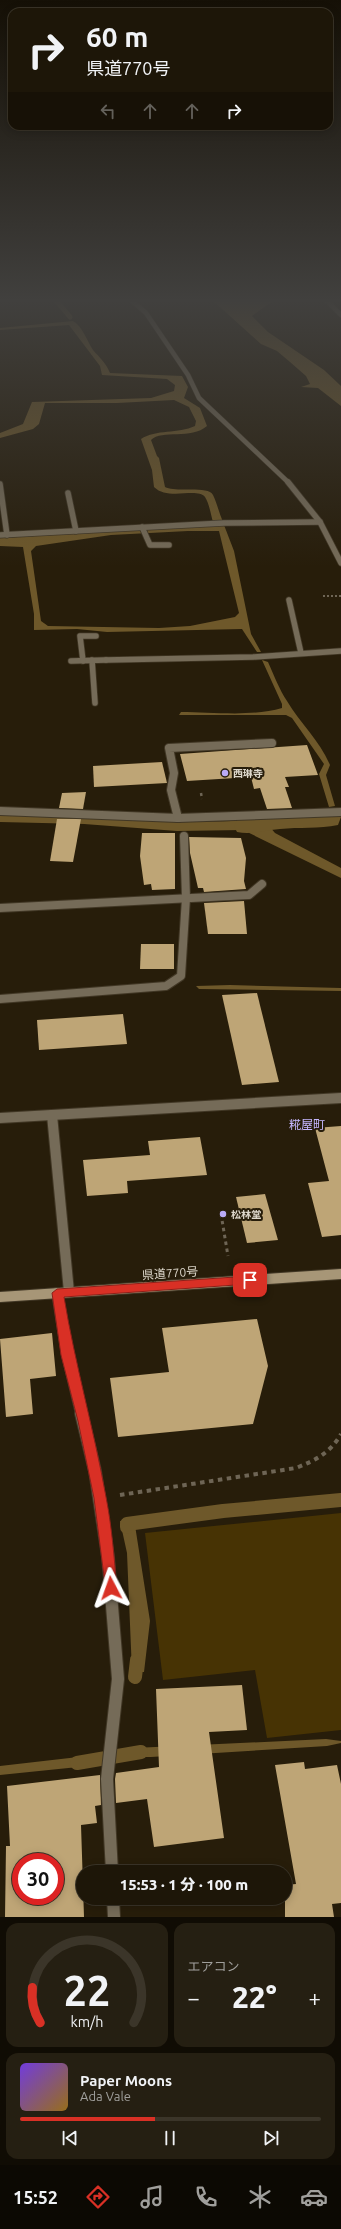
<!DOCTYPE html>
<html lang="ja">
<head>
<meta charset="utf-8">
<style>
  :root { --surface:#1d1608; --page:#251f12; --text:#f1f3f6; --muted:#a09f9c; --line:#3b3529; --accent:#d93025 }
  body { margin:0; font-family:Ubuntu,"Noto Sans JP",sans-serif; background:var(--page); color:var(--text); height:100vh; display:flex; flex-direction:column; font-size:15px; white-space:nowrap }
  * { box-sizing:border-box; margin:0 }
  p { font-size:13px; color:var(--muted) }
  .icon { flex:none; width:22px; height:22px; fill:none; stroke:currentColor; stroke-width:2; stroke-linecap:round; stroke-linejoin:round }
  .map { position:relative; height:1917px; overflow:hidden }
  .details { display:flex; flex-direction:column; gap:6px; padding:6px; background:#100c04; flex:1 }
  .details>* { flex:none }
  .guide { position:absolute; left:8px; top:8px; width:325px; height:122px; border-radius:12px; box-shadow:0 2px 10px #0003,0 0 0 1px var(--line); background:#1d1608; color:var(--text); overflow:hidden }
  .speed { position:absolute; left:12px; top:1853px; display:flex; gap:8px; font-size:20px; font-weight:700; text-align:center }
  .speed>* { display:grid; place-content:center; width:52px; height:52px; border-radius:50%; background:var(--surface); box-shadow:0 2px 10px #0003,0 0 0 1px var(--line); line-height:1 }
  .speed .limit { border:6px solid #d22; background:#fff; color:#111 }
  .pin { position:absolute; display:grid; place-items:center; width:34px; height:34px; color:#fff; margin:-17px; border-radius:8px; box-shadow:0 2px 6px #0006 }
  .me { position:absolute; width:44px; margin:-22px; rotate:356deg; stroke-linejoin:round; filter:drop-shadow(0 0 3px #0008) }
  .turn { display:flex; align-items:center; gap:14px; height:84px; padding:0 12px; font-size:18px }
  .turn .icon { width:52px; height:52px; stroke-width:2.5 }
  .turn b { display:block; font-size:28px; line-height:34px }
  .lanes { display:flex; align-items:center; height:38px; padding:0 12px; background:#0003; justify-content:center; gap:20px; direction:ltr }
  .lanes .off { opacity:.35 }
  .big { font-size:30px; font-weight:800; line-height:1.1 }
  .details .widget { flex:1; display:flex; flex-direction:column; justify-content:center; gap:6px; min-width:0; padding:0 14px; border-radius:12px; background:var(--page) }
  .details .dial { align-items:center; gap:0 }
  .dial svg { height:104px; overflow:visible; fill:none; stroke:var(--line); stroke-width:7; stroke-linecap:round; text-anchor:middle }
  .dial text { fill:var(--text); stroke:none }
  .song { display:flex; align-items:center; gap:12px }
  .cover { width:48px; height:48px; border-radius:6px; background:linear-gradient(135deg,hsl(260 70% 55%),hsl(40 70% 35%)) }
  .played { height:4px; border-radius:2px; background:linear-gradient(90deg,var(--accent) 45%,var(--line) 45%) }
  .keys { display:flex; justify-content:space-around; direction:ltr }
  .heat { display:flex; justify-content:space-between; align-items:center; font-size:22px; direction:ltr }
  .details .tiles { flex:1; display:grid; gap:6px; grid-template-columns:1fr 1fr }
  .widget:last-child { grid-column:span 2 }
  .trip { position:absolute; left:76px; top:1865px; width:216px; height:40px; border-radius:20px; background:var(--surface); box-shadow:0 2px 10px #0003,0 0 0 1px var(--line); font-weight:800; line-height:40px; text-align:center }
  .tab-bar { display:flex; height:64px; justify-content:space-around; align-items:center; background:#0c0903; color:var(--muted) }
  .tab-bar .icon { width:28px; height:28px }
  .tab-bar .on { color:var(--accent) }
  .tab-bar b { font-size:18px; color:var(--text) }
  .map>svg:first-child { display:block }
  .green { fill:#473304 }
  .water { fill:#6e582a; fill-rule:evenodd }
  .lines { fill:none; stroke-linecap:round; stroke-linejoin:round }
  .stream-far1 { stroke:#6e582a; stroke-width:5 }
  .stream { stroke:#6e582a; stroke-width:14 }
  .canal { fill:#6e582a; fill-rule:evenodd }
  .building { fill:#bea576; fill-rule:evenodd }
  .lane-casing { stroke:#413725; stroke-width:7 }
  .street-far4-casing { stroke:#413725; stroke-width:5.5 }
  .street-far3-casing { stroke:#413725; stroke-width:7 }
  .street-far2-casing { stroke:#413725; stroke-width:10 }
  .street-far1-casing { stroke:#413725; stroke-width:12 }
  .street-casing { stroke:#413725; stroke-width:14 }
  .secondary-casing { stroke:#413725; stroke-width:12 }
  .path-far3 { stroke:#6e6555; stroke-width:2; stroke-dasharray:2 2; stroke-linecap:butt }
  .path-far2 { stroke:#6e6555; stroke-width:2.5; stroke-dasharray:3 3; stroke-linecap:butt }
  .path-far1 { stroke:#6e6555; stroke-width:3; stroke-dasharray:3.5 3.5; stroke-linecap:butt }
  .path { stroke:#6e6555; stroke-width:4; stroke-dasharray:4.5 4.5; stroke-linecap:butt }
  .lane { stroke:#756b58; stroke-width:5.5 }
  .street-far4 { stroke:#756b58; stroke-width:4.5 }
  .street-far3 { stroke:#756b58; stroke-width:5.5 }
  .street-far2 { stroke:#756b58; stroke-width:8 }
  .street-far1 { stroke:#756b58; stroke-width:10 }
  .street { stroke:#756b58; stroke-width:12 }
  .secondary { stroke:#a79677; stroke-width:10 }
  .route { fill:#d93025; stroke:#8d1f18 }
  .poi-dot { fill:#baaaf6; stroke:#271d0a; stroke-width:1.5 }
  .labels { text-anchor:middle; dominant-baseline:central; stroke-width:4; stroke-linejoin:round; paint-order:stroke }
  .poi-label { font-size:10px; font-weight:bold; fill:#ded8cc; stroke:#271d0a; text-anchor:start }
  .quarter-label { font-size:12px; fill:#c5b7fe; stroke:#271d0a }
  .near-street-label { font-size:12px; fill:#ded8cc; stroke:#271d0a }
</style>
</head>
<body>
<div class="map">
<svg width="341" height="1917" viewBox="0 0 341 1917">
  <rect width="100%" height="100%" fill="#271d0a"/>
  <polygon class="green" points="341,1513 341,1730 267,1738 255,1670 163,1680 145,1533"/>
  <g class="water">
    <polygon points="211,299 284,299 270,303 252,316 268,332 324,370 341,386 341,406 318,388 301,387 310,384 306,376 290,362 277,351 261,344"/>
    <path d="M73,321C83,327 87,341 93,350C100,358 106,363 110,373L182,376L188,387L184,398L200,408L207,426C191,440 162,429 151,440L157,456L159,458L165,487C176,493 208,485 213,495C217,503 219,513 223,522H213C211,515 209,503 205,497C197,487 168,501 154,487L152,470L141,439C156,429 178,434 195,426L196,421L189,407L174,400L117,403H45L39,424L33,429L0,438V433L23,424L32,402L151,398L174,391L175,385L167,379L102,375L100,366L69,325L0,330V328Z"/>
    <path d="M224,525L234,551L251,634L261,652H257L242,629L107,632L77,629L34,630V614L23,547L0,546V538ZM188,531H219L239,613L235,617L190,626L159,628L48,626L41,621L31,551L36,546L111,535Z"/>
    <path d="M262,660L268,662C274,675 279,689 287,701C300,723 320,741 330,765L326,775L335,806L329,807L319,774L324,764L292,718L286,715H179L181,712C211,712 253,717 282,708V704Z"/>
    <path d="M40,813C116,822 188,823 264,820L275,833L341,868V878L243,830L177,831L84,824L0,822V815Z"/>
    <polygon points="230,985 341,988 341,991 199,989 196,986"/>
    <polygon points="134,1519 150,1621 144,1672 132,1672 127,1553 120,1521"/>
    <polygon points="326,1739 341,1741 341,1743 327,1746 151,1757 136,1757 129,1753 134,1748"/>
    <polygon points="87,1756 88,1766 0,1775 0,1766"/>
  </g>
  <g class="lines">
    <polyline class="stream-far1" points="55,299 70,317"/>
    <g class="stream">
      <polyline points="127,1527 127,1524 223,1511 341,1500"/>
      <polyline points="135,1677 137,1660"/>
      <polyline points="77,1763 141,1752"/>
    </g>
    <path class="canal" d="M329,811L338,813L341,817L338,825C319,829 299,827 280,829C265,830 252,835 237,832L234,826L237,820C268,813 298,812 329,811Z"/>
  </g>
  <g class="building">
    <polygon points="307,745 318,775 285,777 289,787 285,787 292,808 267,809 260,788 254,789 251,777 187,781 180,754"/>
    <polygon points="162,762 167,783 94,787 93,766"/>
    <polygon points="86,792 83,809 59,808 62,793"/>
    <polygon points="57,819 81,819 73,862 50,861"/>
    <polygon points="142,833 175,833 175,889 152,890 151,884 144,885 140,856"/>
    <polygon points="189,837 241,838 246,858 244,881 246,889 204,892 203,888 198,888 190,853"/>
    <polygon points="244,901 247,934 208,934 204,903"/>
    <polygon points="141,944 174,944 174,969 140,969"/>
    <polygon points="257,993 279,1082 242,1085 222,995"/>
    <polygon points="123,1014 127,1044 39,1050 37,1020"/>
    <polygon points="341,1126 341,1235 322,1237 308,1183 329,1181 315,1128"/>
    <polygon points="200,1137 207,1175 127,1181 128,1193 87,1196 83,1160 150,1155 148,1141"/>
    <polygon points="265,1194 278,1240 247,1243 236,1197"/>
    <polygon points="257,1319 268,1366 253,1424 118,1437 110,1378 169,1372 162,1328"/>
    <polygon points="52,1333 56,1376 30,1379 33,1414 6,1417 0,1339"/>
    <polygon points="242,1685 247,1730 209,1732 224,1838 154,1847 147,1799 116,1803 115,1779 116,1773 159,1767 156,1689"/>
    <polygon points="304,1762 305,1769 337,1765 341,1784 341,1903 332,1904 334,1917 285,1917 285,1885 296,1884 275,1765"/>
    <path d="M100,1775L101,1805L95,1806L97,1823L81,1825L84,1917H5L6,1846H10L7,1786ZM21,1862H55V1896H21Z"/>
  </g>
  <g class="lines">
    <g class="lane-casing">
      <g id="lane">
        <polyline points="68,493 76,531"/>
        <polyline points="142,527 150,545 169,545"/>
        <polyline points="289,600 301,653"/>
        <polyline points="92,660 95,703"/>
        <polyline points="71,661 106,660"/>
        <polyline points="83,661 80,636 96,636"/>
      </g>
    </g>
    <g class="street-far4-casing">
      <g id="street-far4">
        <polyline points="130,299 146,313 188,375 199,398 289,483"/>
        <polyline points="325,299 341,315"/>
      </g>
    </g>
    <g class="street-far3-casing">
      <g id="street-far3">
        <polyline points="288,482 320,522 341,563"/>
        <polyline points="0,484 7,535"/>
        <polyline points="0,535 224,523 320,522"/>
        <polyline points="106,660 253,657 341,651"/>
      </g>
    </g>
    <g class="street-far2-casing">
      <g id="street-far2">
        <polyline points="0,811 178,818 341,812"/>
        <polyline points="178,818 171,790 174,773 169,748 272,743"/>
        <polyline points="0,908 249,895 262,884"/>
        <polyline points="0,999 166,986 181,976 186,898 184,836"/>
      </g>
    </g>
    <g class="street-far1-casing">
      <g id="street-far1">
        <polyline points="52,1115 69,1292"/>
        <polyline points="0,1118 341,1098"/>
        <polyline points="57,1293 67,1355 81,1414"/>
      </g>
    </g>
    <g class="street-casing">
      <g id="street">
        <polyline points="81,1413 95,1471 108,1557 118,1679 107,1779 112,1872"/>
        <polyline points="113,1898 114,1917"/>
      </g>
    </g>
    <g class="secondary-casing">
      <polyline id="secondary" points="0,1297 341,1274"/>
    </g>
    <polyline class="path-far3" points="323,596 341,596"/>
    <polyline class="path-far2" points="201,793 202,799"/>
    <polyline class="path-far1" points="221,1214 228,1256"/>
    <path class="path" d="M120,1495L296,1468C316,1460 330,1453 341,1434"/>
    <use href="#lane" class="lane"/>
    <use href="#street-far4" class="street-far4"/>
    <use href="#street-far3" class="street-far3"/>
    <use href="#street-far2" class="street-far2"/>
    <use href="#street-far1" class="street-far1"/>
    <use href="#street" class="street"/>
    <use href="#secondary" class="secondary"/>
  </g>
  <linearGradient id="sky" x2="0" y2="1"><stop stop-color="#151006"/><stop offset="0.53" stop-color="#41403e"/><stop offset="1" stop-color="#41403e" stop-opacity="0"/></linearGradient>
  <rect width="341" height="567" fill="url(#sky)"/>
  <path class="route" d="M250,1276L256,1280L250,1284L64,1297C75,1364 94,1430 106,1497C112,1527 114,1558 117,1588L115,1592L111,1594L106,1592L94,1498L78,1421L61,1355L52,1293L57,1289Z"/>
  <g class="poi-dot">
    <circle cx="225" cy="773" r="4"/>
    <circle cx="223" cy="1214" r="4"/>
  </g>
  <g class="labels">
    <g class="poi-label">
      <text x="233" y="773">西琳寺</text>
      <text x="231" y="1214">松林堂</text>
    </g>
    <g class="quarter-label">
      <text x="307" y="1124">糀屋町</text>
    </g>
    <g class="near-street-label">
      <text transform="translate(170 1273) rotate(-4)">県道770号</text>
    </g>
  </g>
</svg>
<div class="speed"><div class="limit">30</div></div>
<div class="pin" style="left:250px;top:1280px;background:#d93025"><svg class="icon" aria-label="arrive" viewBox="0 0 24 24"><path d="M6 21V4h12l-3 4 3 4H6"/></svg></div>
<svg class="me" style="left:111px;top:1588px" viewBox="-20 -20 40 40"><path d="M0-17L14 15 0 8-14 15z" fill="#d93025" stroke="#fff" stroke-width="4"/></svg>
<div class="trip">15:53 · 1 分 · 100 m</div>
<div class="guide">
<div class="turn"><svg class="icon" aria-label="right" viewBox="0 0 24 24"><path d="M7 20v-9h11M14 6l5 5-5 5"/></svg><div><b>60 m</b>県道770号</div></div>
<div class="lanes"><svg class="icon off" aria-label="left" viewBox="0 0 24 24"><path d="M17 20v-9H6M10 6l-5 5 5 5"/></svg><svg class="icon off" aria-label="ahead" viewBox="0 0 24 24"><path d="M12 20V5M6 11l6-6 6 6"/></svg><svg class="icon off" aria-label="ahead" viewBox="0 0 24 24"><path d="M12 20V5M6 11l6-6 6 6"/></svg><svg class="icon" aria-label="right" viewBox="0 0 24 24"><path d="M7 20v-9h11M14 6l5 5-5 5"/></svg></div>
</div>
</div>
<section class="details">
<div class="tiles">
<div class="widget dial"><svg viewBox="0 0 100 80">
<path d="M14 69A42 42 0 1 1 86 69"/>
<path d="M14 69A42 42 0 0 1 8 42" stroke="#d93025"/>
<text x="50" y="56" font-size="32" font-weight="700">22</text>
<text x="50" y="72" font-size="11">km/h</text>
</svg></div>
<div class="widget"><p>エアコン</p>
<div class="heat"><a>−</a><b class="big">22°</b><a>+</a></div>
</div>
<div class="widget">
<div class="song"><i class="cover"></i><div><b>Paper Moons</b><p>Ada Vale</p></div></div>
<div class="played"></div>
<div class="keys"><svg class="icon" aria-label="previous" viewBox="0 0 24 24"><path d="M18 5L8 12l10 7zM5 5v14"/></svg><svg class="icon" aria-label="pause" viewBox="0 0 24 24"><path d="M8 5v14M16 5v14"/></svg><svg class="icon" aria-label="next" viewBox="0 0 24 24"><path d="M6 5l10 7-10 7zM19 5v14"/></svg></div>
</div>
</div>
</section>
<nav class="tab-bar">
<b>15:52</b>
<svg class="icon on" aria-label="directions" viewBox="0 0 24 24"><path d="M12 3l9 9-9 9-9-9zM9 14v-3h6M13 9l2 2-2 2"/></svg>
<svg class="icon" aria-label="music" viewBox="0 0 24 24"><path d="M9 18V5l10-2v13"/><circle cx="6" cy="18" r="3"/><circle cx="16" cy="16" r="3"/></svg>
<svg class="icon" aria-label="phone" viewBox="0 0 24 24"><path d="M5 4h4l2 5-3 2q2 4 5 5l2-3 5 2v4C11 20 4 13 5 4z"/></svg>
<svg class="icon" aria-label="climate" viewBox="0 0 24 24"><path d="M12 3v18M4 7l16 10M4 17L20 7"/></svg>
<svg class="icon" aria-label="car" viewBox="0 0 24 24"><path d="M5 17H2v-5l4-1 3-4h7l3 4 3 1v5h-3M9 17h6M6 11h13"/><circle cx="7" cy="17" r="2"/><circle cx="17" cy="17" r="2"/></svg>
</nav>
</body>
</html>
